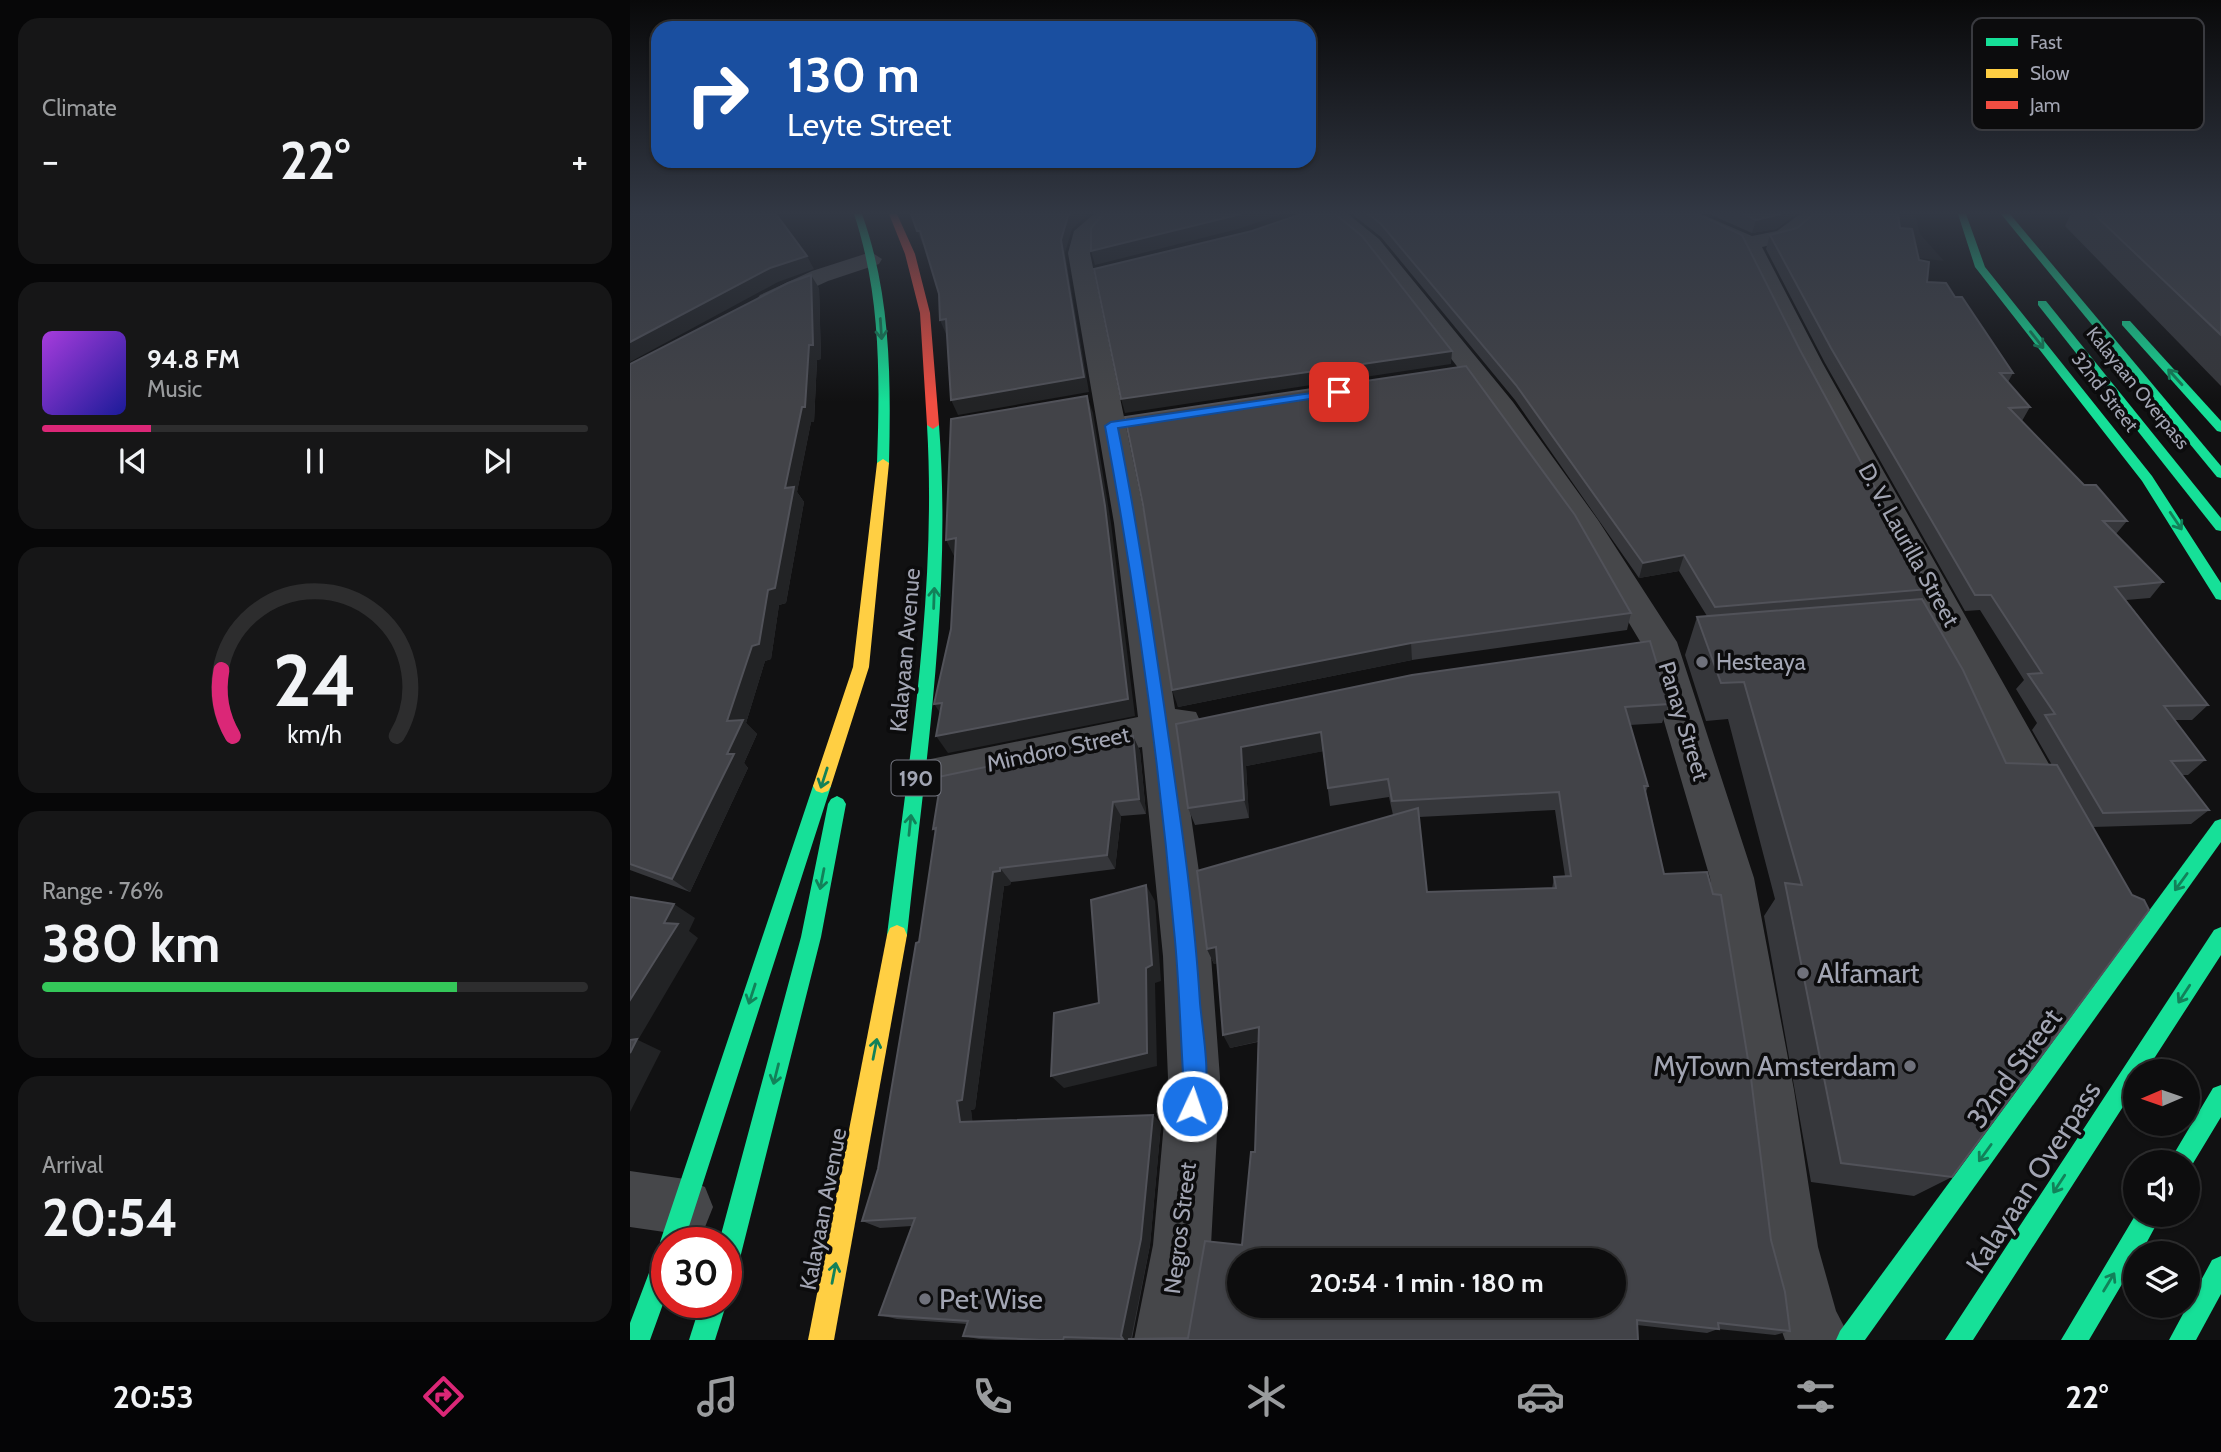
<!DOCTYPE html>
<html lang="en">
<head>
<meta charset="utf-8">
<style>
  :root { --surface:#0d0d0e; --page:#161617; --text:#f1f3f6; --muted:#9a9c9e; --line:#2d2d2e; --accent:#db2777 }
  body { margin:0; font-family:Cabin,sans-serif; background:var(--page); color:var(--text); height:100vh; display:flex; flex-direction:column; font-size:26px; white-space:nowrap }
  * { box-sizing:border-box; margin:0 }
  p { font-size:23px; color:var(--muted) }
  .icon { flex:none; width:38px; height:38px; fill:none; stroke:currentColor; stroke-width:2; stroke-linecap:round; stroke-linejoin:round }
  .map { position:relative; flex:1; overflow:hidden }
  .details { display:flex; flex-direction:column; gap:18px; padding:18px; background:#070708; width:630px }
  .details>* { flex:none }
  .top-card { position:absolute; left:21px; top:21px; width:665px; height:147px; border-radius:21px; box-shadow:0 2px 5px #0004,0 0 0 2px var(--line); background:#1a4fa0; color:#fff; overflow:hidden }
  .needle { width:46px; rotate:268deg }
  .buttons { position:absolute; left:1493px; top:1059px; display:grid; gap:14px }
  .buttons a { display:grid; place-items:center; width:77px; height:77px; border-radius:50%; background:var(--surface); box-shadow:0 2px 5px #0004,0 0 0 2px var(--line); font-size:35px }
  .speed { position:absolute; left:21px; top:1227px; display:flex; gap:14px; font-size:35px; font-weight:700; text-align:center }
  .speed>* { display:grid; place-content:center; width:91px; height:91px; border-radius:50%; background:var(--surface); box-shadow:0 2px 5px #0004,0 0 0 2px var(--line); line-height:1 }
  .speed .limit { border:10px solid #d22; background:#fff; color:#111 }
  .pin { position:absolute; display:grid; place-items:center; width:60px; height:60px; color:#fff; margin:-30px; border-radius:14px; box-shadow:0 4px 10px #0006 }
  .me { position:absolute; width:77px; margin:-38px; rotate:3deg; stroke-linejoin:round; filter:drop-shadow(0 0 5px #0008) }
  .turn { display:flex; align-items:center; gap:24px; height:147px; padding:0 21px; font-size:32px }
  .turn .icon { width:91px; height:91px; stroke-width:2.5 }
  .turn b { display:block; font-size:49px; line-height:60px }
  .big { font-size:52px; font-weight:700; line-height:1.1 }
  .details .tile { flex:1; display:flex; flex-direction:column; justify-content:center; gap:10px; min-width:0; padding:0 24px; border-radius:21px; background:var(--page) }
  .details .dial { align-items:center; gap:0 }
  .dial svg { height:182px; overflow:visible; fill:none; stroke:var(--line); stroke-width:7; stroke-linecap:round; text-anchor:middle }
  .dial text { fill:var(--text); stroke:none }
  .song { display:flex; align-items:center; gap:21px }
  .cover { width:84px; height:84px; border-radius:10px; background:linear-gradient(135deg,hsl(280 70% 55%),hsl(240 70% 35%)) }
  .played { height:7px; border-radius:4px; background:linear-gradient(90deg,var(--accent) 20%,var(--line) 20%) }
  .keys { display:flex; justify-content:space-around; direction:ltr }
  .heat { display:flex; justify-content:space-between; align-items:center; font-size:38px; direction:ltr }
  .charge { height:10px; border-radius:5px; background:linear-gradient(90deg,#34c759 76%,var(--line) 0) }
  .trip { position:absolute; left:597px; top:1248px; width:399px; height:70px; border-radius:35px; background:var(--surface); box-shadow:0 2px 5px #0004,0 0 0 2px var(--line); font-weight:700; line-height:70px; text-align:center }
  .menu { display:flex; height:112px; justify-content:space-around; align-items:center; background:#050506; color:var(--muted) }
  .menu .icon { width:49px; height:49px }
  .menu .on { color:var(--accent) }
  .menu b { font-size:32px; color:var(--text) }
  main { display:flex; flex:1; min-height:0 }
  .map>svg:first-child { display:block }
  .built { fill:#1c1c1e }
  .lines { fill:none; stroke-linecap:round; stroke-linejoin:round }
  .street { fill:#46474a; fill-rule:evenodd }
  .fast { fill:#16e098; fill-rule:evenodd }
  .slow { fill:#ffcf43; fill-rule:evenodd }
  .jam { fill:#f24e42; fill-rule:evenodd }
  .wall { fill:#36373b; fill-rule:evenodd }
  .shaded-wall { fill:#222325 }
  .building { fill:#424348; stroke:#515259; stroke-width:2; fill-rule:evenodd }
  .oneway { stroke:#128159 }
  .route { fill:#1a73e8; stroke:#114b97; stroke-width:2 }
  .poi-dot { fill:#6f717b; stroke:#0c0c0d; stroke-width:2.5 }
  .labels { text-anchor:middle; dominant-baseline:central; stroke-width:7; stroke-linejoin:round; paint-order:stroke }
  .far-street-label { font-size:19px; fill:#a2a5b3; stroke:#0c0c0d }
  .shield { fill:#0c0c0d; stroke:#757781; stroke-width:2 }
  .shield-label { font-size:21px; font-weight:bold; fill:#a2a5b3 }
  .street-label { font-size:23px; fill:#a2a5b3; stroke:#0c0c0d }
  .poi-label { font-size:23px; fill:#a2a5b3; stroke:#0c0c0d; text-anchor:start }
  .near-poi-label { font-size:28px; fill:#a2a5b3; stroke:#0c0c0d; text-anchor:start }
  .near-street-label { font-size:28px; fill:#a2a5b3; stroke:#0c0c0d }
  .key { fill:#0c0c0d; stroke:#393a3f; stroke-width:2 }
  .key-label { font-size:19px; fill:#a2a5b3 }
</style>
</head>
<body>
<main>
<section class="details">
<div class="tile"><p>Climate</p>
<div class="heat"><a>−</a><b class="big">22°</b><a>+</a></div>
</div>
<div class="tile">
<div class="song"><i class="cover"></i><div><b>94.8 FM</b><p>Music</p></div></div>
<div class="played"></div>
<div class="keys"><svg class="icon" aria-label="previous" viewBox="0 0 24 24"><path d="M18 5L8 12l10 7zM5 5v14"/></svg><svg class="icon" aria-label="pause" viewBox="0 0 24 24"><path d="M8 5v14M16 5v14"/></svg><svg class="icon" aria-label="next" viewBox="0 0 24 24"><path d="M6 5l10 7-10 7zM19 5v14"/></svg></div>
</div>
<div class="tile dial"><svg viewBox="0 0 100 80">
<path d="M14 69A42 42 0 1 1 86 69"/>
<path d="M14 69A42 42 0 0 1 9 40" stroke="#db2777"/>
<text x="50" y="56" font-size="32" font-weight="700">24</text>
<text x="50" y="72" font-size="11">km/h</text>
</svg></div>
<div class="tile"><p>Range · 76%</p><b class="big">380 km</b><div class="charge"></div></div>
<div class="tile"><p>Arrival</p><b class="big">20:54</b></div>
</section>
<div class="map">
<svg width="1591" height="1340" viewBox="0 0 1591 1340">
  <rect width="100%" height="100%" fill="#111112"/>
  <polygon class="built" points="1224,214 1285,214 1290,234 1314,261 1226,251"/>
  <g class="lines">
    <g class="street">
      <polygon points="464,214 487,214 464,233 460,253 516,523 545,709 566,712 571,723 566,734 550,739 581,956 590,1078 581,1245 566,1340 504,1340 523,1245 538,1078 533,956 512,747 286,796 272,791 266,779 272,767 286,762 508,717 484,523 438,253 444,231"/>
      <polygon points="695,214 718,214 749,239 883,402 968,520 1047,642 1124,878 1164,1090 1188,1247 1206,1311 1219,1336 1217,1340 1155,1340 1151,1329 1130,1247 1112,1090 1080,878 1011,643 944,531 863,413 735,247"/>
      <polygon points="1040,214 1071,214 1122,236 1147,231 1170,214 1193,214 1161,240 1132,247 1193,364 1437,796 1443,809 1437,822 1422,827 1407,822 1307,631 1253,636 1241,632 1235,623 1241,614 1295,607 1167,364 1110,247"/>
      <polygon points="241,252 252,259 249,264 198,281 146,305 130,305 126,300 130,295 182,271"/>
      <polygon points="0,1171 55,1179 75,1187 83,1207 75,1227 55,1235 0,1227"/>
    </g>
    <g class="fast">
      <path d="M224,214H232C261,295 261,378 259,463L253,467L247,463C250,379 251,295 224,214Z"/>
      <polygon points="1328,214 1336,214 1355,267 1522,476 1591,583 1591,600 1586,599 1512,481 1345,267"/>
      <polygon points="1371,214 1380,214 1591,466 1591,478 1587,477"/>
      <polygon points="1408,301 1416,301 1591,518 1591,531 1586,530 1408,305"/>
      <polygon points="1492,321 1500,321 1591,421 1591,432 1587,431 1492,325"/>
      <path d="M303,421L309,425C322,596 295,765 277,935L274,942L267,945L260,942L257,935C278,766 307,596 297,425Z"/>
      <polygon points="192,779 198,781 201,786 54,1242 37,1242 37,1293 20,1340 0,1340 0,1323 25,1257 28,1248 32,1247 30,1242 183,786 186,781"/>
      <polygon points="207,796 213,799 216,804 191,937 109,1262 105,1271 96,1274 96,1242 89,1242 171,937 198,804 201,799"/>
      <polygon points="1591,819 1591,842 1235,1340 1206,1340 1210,1331 1585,821"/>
      <polygon points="1591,927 1591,955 1516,1071 1505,1071 1505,1088 1343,1340 1315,1340 1584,930"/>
      <polygon points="1591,1085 1591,1117 1559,1170 1558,1162 1539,1162 1583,1088"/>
      <polygon points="1506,1214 1532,1214 1511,1253 1505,1253 1505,1262 1459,1340 1431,1340"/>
      <polygon points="1591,1256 1591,1294 1566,1340 1539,1340 1582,1260"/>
      <polygon points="96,1301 97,1302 85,1340 59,1340 71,1302"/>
    </g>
    <g class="slow">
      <polygon points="253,459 259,463 239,667 201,786 198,791 192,793 186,791 183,786 223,667 247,463"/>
      <polygon points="267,925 274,928 277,935 204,1340 178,1340 257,935 260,928"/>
    </g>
    <polygon class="jam" points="259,214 267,214 285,254 300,313 309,425 303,429 297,425 290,313 275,254"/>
  </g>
  <g class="wall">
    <polygon points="722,214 1068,214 1170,350 1300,589 1293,601 1376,763 1422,765 1402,730 1407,723 1386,689 1394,680 1350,610 1335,611 1195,363 1136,249 1140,235 1270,228 1289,260 1297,282 1325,297 1383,373 1378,382 1400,407 1392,421 1454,485 1497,521 1486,534 1533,582 1520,598 1496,600 1578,705 1562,720 1545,720 1575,760 1558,775 1552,775 1579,810 1561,824 1463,827 1322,1177 1284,1196 1181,1182 1134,916 1145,899 1098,719 1076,721 1055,655 1067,617 1077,616 1049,571 1009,578 885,400 751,237"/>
    <polygon points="1079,214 1166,214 1146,229 1122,233"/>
    <polygon points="1441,214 1591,214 1591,386 1435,226"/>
    <polygon points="189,288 191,359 187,360 184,422 181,422 167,492 174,502 156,603 149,605 141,659 135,661 116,723 127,734 114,763 118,768 60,892 0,870 0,364"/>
    <polygon points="513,505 1001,613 997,630 782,660 548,707"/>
    <path d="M1039,704L1032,723L1000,725L1018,786L1016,792L1034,874L1141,1240L1160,1331L1145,1335L1088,1329L1077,1333L1007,1325L1008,1340H365L349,1339L333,1336L337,1324L267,1319L249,1315L282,1226L250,1228L232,1221L248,1169L289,942L306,832L303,829L309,797L306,793L503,736L510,751L516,814L491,816L485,869L381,882L380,885L374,886L345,1109L341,1110L342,1122L523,1115L531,1124L520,1245L502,1339L558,1338L612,1245L625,1152L628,1042L600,1048L587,963L584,964L577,949L763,815L759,797L700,806L693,751L616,766L619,818L565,825L558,808L546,724ZM925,810L935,876L924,877L922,889L797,892L789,817Z"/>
  </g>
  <g class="shaded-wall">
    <polygon points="440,214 459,214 442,229 435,253 459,392 328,415 321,400"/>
    <polygon points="611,214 652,214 608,229 465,265 461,251"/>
    <polygon points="1151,214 1166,214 1146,229 1122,233 1126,220"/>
    <polygon points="287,231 290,231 296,244 293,245"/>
    <polygon points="177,256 184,269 148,282 0,362 0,342 140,268"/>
    <polygon points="181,275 189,288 191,359 187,360 184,422 181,422 167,492 174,502 156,603 149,605 141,659 135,661 116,723 127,734 114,763 118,768 60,892 42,879 97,754 97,721 155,488"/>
    <polygon points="316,319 323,333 316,334 310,320"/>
    <polygon points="822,351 821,364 495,413 491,399"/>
    <polygon points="457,396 463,413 481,523 505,716 318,753 306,736"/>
    <polygon points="326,538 325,558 316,540"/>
    <polygon points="1054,555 1049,571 1009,578 1013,563"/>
    <polygon points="781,643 782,660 548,707 542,690"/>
    <polygon points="312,703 316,721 304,704"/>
    <polygon points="691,732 694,751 616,766 619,818 614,800 611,747"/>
    <polygon points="503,736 510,751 516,814 509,799"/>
    <polygon points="483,802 491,816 485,869 477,855"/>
    <polygon points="370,868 381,882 380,885 374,886 345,1109 341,1110 344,1131 330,1122 327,1101 363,872"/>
    <polygon points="516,885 525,901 531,981 525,983 527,1066 434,1088 421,1076 516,968"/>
    <polygon points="44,904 65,918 59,931 68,938 8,1040 31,1051 0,1112 0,1000 34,923"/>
    <polygon points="586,947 593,962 584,964 577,949"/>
    <polygon points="629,1027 634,1040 600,1048 593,1035"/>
    <polygon points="523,1115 531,1124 520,1245 501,1339 495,1340 493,1339 491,1336"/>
  </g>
  <g class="building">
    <polygon points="0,214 146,214 177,256 140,268 0,342"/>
    <polygon points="281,214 440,214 438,216 431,240 454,377 321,400 316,319 310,320 309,294 290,231 287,231"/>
    <polygon points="473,214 611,214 461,251 461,228"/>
    <polygon points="671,214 705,214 732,236 822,351 491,399 464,269 622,231"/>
    <polygon points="738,214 1068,214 1112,235 1170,350 1300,589 1085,607 1054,555 1013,563 886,385 751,224"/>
    <polygon points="1113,214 1151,214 1126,220"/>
    <polygon points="1184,214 1268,214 1270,228 1282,229 1289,260 1299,262 1297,282 1316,283 1325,297 1332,297 1383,373 1370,373 1400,407 1379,408 1454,485 1466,485 1497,521 1473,521 1533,582 1485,587 1578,705 1534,706 1575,760 1541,761 1579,810 1473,813 1415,715 1425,714 1398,674 1412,673 1361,595 1345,595 1201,348 1140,235 1167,228"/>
    <polygon points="1464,214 1591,214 1591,335"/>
    <polygon points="181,275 183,345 179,345 175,407 172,407 155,488 164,487 145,588 138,590 129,644 122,646 97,721 113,720 97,754 104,754 42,879 0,864 0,364 158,283"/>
    <polygon points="836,366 945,515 1001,613 781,643 542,690 513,505 495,417"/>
    <polygon points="457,396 475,506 498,699 306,736 312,703 304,704 321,629 326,538 316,540 321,419"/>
    <polygon points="1292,599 1333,670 1376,763 1427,765 1502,895 1514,900 1519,910 1322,1177 1211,1163 1155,883 1172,885 1114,682 1091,683 1067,617"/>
    <path d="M1020,641L1039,704L995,707L1018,786H1014L1034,874L1077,872L1083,894L1091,895L1121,1078L1141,1240L1155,1292L1160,1331L1088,1323L1089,1329L1007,1320L1008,1340H529L498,1339L558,1338L575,1241L612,1245L621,1152H625L629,1027L593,1035L586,947L577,949L567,871L788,808L797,892L926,888L924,877L941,876L929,792L762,801L758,779L698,788L691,732L611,747L614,800L558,808L546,724L782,675ZM609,1260H984V1306H609Z"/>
    <polygon points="503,736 509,799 483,802 477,855 370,868 370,871 363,872 332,1100 327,1101 330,1122 523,1115 511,1239 491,1336 493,1339 434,1337 433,1340 411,1340 333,1336 338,1321 249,1315 285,1218 232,1221 248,1169 286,943 289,942 306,828 303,829 309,792 306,793 308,777"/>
    <polygon points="516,885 522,965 516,968 517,1053 421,1076 424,1013 469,1003 461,900"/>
    <polygon points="0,897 44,904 34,923 48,924 0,1000"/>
    <polygon points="7,1039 0,1053 0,1040"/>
  </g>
  <defs><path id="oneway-shaft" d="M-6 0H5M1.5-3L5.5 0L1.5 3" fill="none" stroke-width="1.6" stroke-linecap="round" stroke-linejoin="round" transform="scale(1.75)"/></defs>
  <g class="oneway">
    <use href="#oneway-shaft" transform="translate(251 329) rotate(86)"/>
    <use href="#oneway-shaft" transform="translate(1407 340) rotate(52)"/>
    <use href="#oneway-shaft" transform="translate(1545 377) rotate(-132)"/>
    <use href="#oneway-shaft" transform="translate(1546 521) rotate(56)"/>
    <use href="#oneway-shaft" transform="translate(304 598) rotate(-88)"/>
    <use href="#oneway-shaft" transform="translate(194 778) rotate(108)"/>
    <use href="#oneway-shaft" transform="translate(280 825) rotate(-84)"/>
    <use href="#oneway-shaft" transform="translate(192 879) rotate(101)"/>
    <use href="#oneway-shaft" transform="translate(1551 882) rotate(126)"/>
    <use href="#oneway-shaft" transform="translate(122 994) rotate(108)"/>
    <use href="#oneway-shaft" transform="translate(1554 994) rotate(123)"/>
    <use href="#oneway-shaft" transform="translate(245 1049) rotate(-79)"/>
    <use href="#oneway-shaft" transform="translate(146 1074) rotate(104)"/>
    <use href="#oneway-shaft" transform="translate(1355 1153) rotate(126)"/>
    <use href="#oneway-shaft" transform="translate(1429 1184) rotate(123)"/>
    <use href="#oneway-shaft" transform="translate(204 1273) rotate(-79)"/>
    <use href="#oneway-shaft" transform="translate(1479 1282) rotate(-59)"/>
  </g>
  <linearGradient id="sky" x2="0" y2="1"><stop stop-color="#09090a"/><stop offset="0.53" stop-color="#323844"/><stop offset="1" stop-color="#323844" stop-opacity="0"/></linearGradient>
  <rect width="1591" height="402" fill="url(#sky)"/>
  <path class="route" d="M709,389L713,390V394L488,428C507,523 521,617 535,712C549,809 564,905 570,1003C573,1037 583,1082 570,1114L562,1118L554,1114C548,1101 553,1087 553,1073C550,1025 549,977 544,930C529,761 506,592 475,426L481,422Z"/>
  <g class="poi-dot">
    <circle cx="1072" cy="662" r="7"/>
    <circle cx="1173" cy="973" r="7"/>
    <circle cx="1280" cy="1066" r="7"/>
    <circle cx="295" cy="1299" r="7"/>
  </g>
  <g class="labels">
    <g class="far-street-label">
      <text transform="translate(1508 388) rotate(51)">Kalayaan Overpass</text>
      <text transform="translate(1475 392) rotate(52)">32nd Street</text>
    </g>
    <rect class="shield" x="261.5" y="760.5" width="49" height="35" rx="5"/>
    <g class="shield-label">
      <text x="286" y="778">190</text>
    </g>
    <g class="street-label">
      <text transform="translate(1279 545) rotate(61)">D. V. Laurilla Street</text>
      <text transform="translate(275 650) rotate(-85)">Kalayaan Avenue</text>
      <text transform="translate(1054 721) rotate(73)">Panay Street</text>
      <text transform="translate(428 749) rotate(-12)">Mindoro Street</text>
      <text transform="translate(193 1209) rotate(-79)">Kalayaan Avenue</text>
      <text transform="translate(550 1228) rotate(-83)">Negros Street</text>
    </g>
    <g class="poi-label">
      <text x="1086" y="662">Hesteaya</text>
    </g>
    <g class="near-poi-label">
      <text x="1187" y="973">Alfamart</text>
      <text x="1266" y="1066" text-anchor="end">MyTown Amsterdam</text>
      <text x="309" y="1299">Pet Wise</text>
    </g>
    <g class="near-street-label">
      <text transform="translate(1384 1068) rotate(-54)">32nd Street</text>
      <text transform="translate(1403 1177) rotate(-57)">Kalayaan Overpass</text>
    </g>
  </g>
  <rect x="1342" y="18" width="232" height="112" rx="10" class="key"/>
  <rect x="1356" y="38" width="32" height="8" fill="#16e098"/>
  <rect x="1356" y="69" width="32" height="9" fill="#ffcf43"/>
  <rect x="1356" y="101" width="32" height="8" fill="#f24e42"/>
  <g class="key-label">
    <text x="1400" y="49">Fast</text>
    <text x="1400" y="80">Slow</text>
    <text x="1400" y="112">Jam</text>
  </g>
</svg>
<div class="buttons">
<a><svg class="needle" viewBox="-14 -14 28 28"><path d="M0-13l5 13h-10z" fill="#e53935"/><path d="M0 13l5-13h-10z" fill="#9a9c9e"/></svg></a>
<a><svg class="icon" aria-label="sound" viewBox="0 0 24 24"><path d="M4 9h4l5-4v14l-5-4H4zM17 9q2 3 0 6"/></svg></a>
<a><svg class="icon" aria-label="layers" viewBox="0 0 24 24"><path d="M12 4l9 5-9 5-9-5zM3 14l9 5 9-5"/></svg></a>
</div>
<div class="speed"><div class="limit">30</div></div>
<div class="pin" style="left:709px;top:392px;background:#d93025"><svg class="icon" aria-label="arrive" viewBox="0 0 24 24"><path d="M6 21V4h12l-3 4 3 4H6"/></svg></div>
<svg class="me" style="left:562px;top:1106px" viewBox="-20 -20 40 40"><circle r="17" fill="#1a73e8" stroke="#fff" stroke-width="3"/><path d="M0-11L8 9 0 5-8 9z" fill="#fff"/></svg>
<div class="trip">20:54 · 1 min · 180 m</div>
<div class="top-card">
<div class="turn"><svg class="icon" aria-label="right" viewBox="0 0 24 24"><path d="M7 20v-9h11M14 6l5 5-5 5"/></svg><div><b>130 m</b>Leyte Street</div></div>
</div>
</div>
</main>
<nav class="menu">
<b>20:53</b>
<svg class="icon on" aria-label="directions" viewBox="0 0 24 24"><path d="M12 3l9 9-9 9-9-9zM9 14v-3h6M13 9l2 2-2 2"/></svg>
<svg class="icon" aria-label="music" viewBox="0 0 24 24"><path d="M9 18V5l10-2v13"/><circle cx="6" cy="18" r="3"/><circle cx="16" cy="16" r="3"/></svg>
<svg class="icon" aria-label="phone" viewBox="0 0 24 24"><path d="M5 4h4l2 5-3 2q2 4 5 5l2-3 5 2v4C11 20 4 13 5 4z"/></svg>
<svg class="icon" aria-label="climate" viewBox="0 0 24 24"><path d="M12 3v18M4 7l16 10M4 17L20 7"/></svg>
<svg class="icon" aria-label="car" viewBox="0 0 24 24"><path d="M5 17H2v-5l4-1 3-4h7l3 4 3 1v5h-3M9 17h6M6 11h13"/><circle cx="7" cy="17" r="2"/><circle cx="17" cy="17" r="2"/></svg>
<svg class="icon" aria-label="filters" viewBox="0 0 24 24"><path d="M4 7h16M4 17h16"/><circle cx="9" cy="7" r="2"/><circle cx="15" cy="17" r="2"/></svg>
<b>22°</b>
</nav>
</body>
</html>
